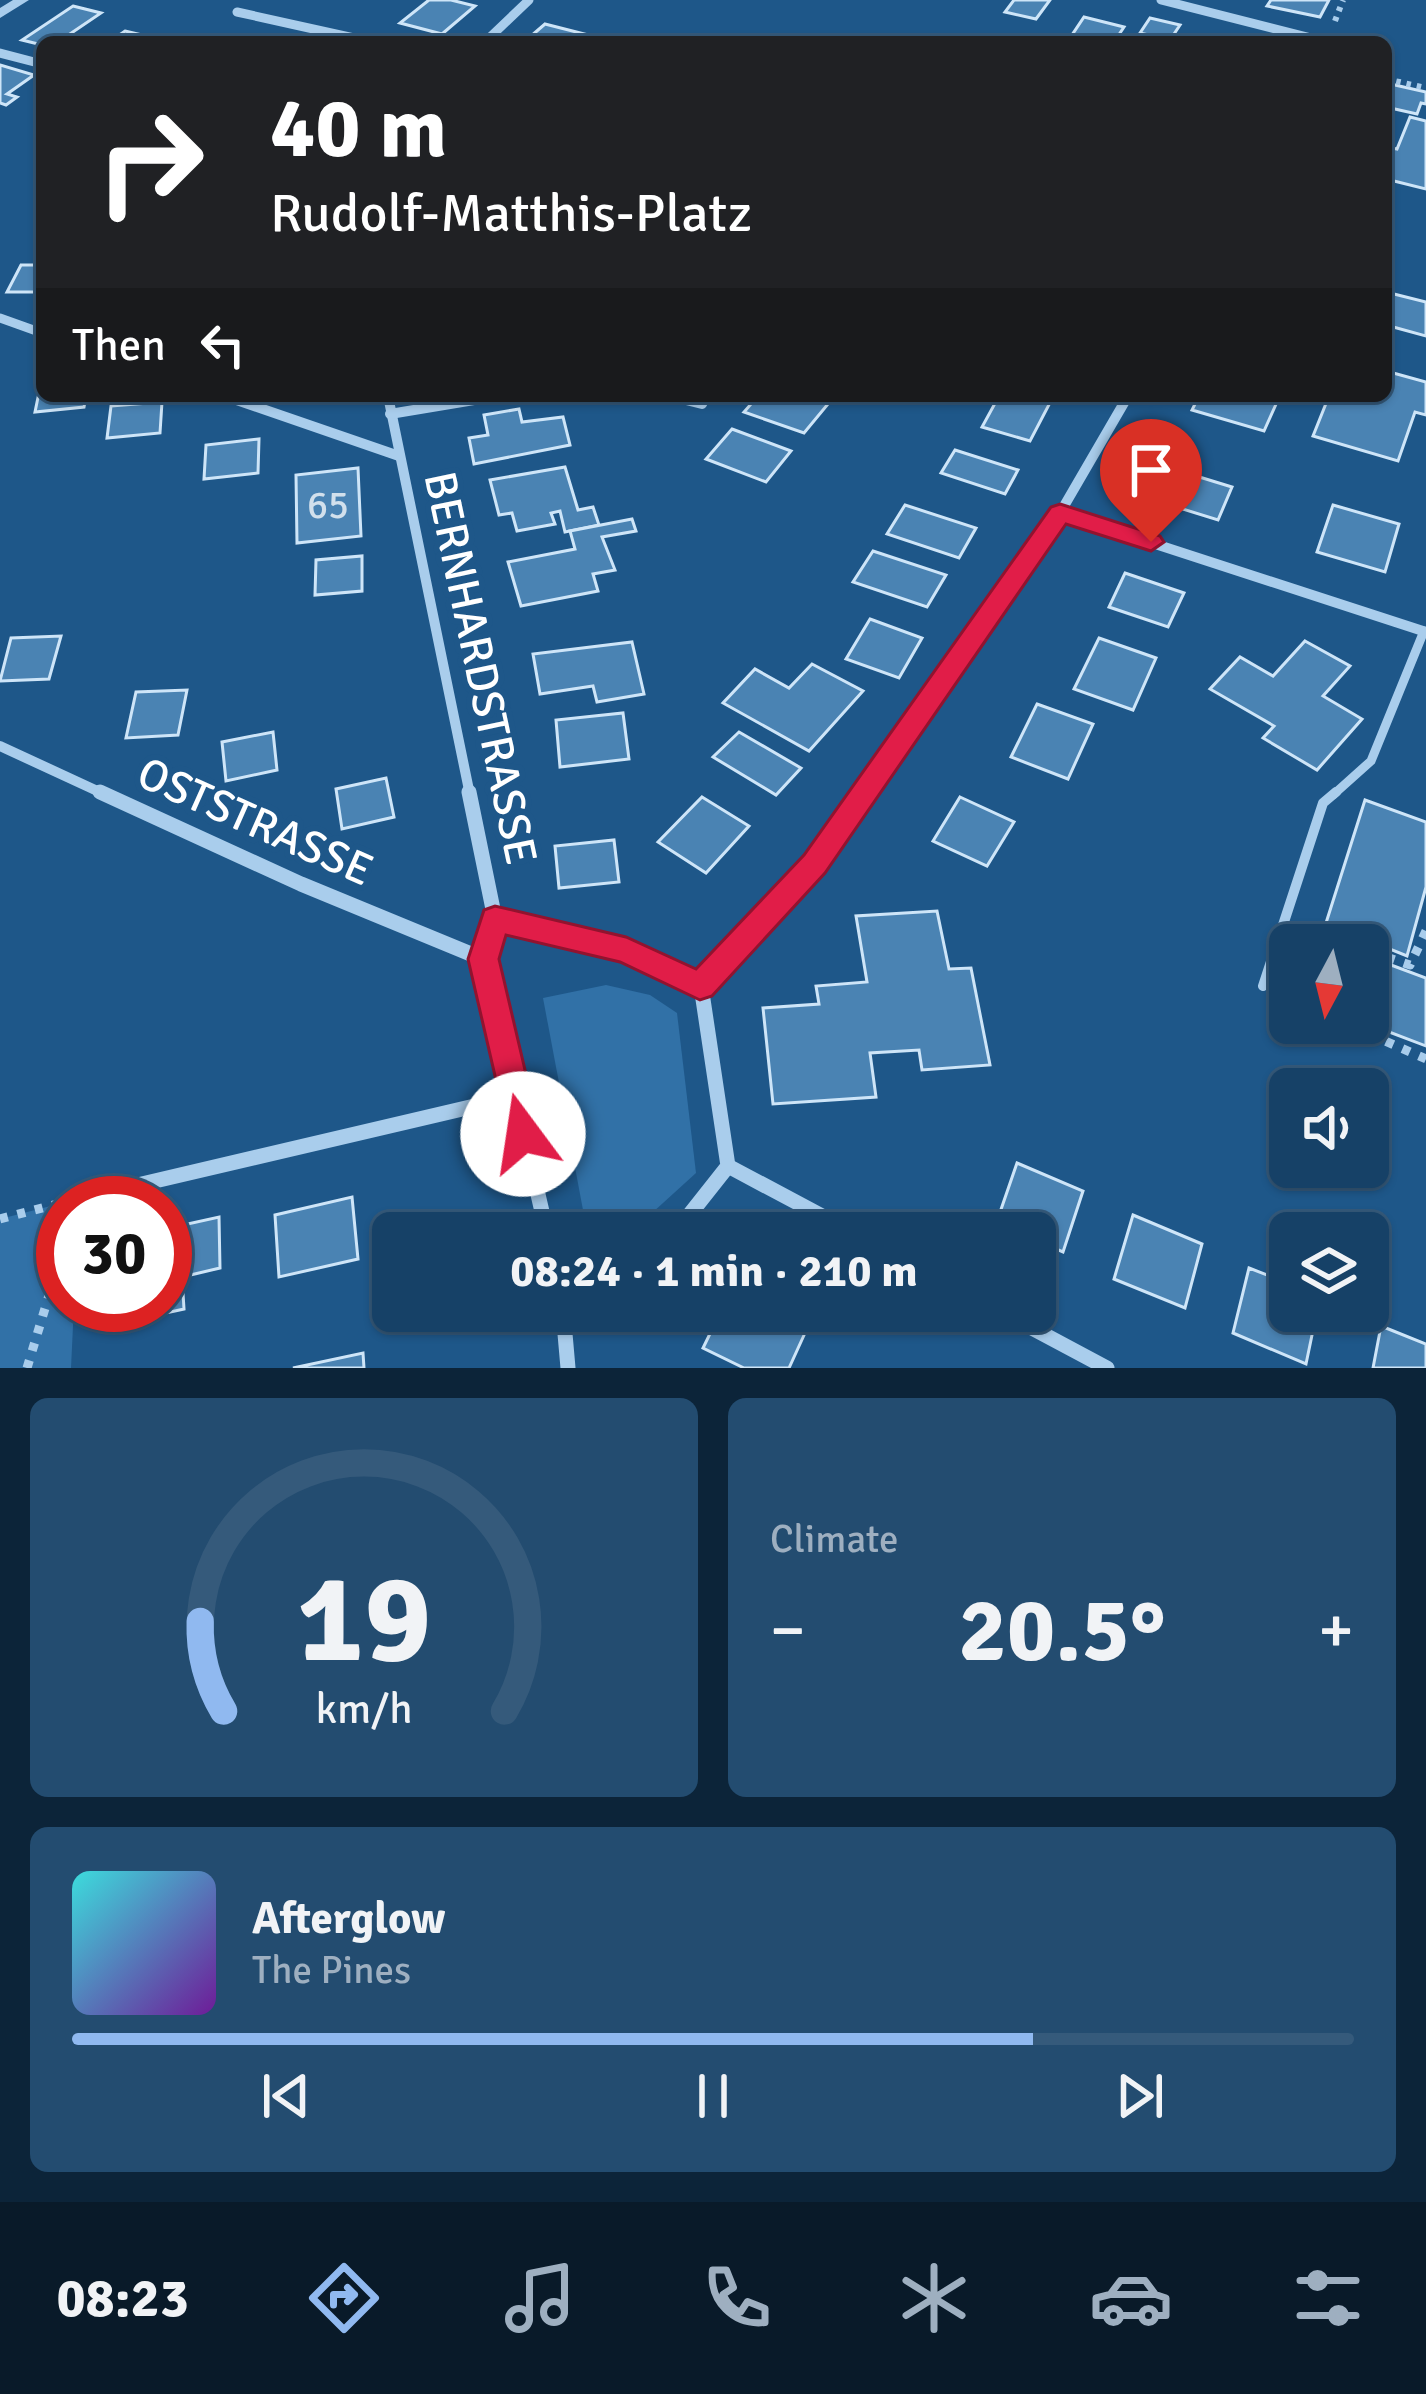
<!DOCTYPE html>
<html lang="en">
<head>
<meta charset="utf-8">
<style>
  :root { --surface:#164167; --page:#234c70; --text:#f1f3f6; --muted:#9eafc0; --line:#355a7b; --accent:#90b9f0 }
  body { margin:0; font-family:Signika,sans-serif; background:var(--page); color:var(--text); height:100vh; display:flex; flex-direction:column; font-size:45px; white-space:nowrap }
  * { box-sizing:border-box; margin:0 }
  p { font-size:39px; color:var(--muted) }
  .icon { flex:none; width:66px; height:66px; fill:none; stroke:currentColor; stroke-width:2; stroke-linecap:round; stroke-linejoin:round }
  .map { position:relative; height:1368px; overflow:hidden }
  .side { display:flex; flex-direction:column; gap:30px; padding:30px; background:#0c2439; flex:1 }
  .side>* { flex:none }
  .top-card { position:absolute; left:36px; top:36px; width:1356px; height:366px; border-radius:18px; box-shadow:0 3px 9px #0004,0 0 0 3px var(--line); background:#202124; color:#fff; overflow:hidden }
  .needle { width:78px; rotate:187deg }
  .tools { position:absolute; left:1269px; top:924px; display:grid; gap:24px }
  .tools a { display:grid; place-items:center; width:120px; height:120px; border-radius:18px; background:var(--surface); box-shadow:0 3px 9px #0004,0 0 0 3px var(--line); font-size:60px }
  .speed { position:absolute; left:36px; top:1176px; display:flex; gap:24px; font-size:60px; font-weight:700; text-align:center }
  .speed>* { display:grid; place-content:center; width:156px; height:156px; border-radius:50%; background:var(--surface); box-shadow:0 3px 9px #0004,0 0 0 3px var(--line); line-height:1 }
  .speed .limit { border:18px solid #d22; background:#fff; color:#111 }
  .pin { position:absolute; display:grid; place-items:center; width:102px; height:102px; color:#fff; margin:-123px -51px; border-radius:50% 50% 50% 0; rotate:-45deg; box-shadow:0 0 12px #0007 }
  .pin .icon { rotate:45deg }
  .me { position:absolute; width:132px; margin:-66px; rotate:346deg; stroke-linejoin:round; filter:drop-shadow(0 0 9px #0008) }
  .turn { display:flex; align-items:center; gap:42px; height:252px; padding:0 36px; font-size:54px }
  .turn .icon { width:156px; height:156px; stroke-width:2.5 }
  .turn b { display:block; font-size:84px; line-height:102px }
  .then { display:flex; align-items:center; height:114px; padding:0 36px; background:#0003; gap:24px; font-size:45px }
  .big { font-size:90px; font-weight:700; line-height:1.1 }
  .side .card { flex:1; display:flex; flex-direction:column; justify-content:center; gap:18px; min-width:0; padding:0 42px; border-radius:18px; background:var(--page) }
  .side .dial { align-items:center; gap:0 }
  .dial svg { height:312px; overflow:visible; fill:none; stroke:var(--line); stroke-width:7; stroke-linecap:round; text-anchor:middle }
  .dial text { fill:var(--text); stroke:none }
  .song { display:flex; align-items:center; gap:36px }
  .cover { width:144px; height:144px; border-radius:18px; background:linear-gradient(135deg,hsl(180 70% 55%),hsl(280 70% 35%)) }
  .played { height:12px; border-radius:6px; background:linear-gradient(90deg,var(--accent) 75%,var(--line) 75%) }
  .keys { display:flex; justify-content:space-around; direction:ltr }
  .heat { display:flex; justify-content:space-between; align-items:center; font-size:66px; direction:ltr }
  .side .tiles { flex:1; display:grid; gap:30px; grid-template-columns:1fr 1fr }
  .card:last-child { grid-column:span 2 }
  .trip { position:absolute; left:372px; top:1212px; width:684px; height:120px; border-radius:18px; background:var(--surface); box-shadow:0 3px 9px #0004,0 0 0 3px var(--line); font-weight:700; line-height:120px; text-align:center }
  .tabs { display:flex; height:192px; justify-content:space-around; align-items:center; background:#091a29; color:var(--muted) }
  .tabs .icon { width:84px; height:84px }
  .tabs .selected { color:var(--accent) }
  .tabs b { font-size:54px; color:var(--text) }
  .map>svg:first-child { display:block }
  .green { fill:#3171a7 }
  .building { fill:#4a83b3; stroke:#cee5f8; stroke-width:3 }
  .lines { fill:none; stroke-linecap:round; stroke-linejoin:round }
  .path-far1 { stroke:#a9cdec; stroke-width:6; stroke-dasharray:4.5 6; stroke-linecap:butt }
  .path { stroke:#a9cdec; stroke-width:9; stroke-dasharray:8 10; stroke-linecap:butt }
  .service-far1 { stroke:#a9cdec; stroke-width:9 }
  .service { stroke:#a9cdec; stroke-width:10 }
  .minor-far2 { stroke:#a9cdec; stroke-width:9 }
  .minor-far1 { stroke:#a9cdec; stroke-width:10 }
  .minor { stroke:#a9cdec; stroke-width:15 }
  .tertiary { fill:#a9cdec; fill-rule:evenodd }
  .route { fill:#e11d48; stroke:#92132f; stroke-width:3 }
  .labels { text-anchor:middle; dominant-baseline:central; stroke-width:12; stroke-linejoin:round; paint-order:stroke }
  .number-label { font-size:39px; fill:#d2e0ec }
  .street-label { font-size:45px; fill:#fff; stroke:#1e5789 }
</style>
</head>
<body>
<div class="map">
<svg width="1426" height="1368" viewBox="0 0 1426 1368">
  <rect width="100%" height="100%" fill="#1e5789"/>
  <g class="green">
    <polygon points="606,985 650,995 677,1013 696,1173 630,1233 587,1231 543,998"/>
    <polygon points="78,1199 78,1203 63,1203 63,1305 74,1305 71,1368 0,1368 0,1219"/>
  </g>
  <g class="building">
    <polygon points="429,0 451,0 475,6 442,34 400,23"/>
    <polygon points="1014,0 1050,0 1036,19 1005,12"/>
    <polygon points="1271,0 1329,0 1320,17 1267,6"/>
    <polygon points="73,6 101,13 58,42 42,45 22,40"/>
    <polygon points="1084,17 1124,27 1114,42 1072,35"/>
    <polygon points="1150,18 1180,25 1170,40 1140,33"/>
    <polygon points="545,24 600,38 595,42 524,42"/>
    <polygon points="125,31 163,40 109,42"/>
    <polygon points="0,65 34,75 7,94 17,97 6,105 0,103"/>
    <polygon points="1386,83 1426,92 1426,104 1421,103 1417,114 1386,107"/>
    <polygon points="1410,117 1426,121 1426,189 1386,179 1386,147 1397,149"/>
    <polygon points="21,265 42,265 42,292 7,292"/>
    <polygon points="1386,292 1426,302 1426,336 1386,325"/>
    <polygon points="1386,371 1426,382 1426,415 1415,412 1398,461 1313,436 1329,396 1386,396"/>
    <polygon points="41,383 42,396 86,396 84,407 35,412"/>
    <polygon points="758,396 806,396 828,404 804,433 744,412"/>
    <polygon points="999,396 1053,397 1030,441 982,427"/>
    <polygon points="1199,396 1257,396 1277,402 1264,431 1192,410"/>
    <polygon points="162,402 160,433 107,438 111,406"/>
    <polygon points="519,409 522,422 563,417 570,445 474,464 469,438 488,435 484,415"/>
    <polygon points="732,429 791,451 766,482 706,459"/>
    <polygon points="259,439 258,473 204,479 206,445"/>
    <polygon points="955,450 1018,470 1005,494 941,473"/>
    <polygon points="1157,464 1232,487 1218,520 1141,496"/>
    <polygon points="565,467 578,510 593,507 599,525 565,532 560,511 551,513 555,524 517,531 512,513 499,515 490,480"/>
    <polygon points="358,468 361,536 297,543 296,475"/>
    <polygon points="905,505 976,528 959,558 887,534"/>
    <polygon points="1333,505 1399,524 1385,572 1317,552"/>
    <polygon points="632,519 636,531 602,537 615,570 593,574 598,591 521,606 508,562 575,549 570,531"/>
    <polygon points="873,551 946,575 927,607 853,582"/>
    <polygon points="362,556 362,591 315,595 316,560"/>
    <polygon points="1125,573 1184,593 1168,627 1109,607"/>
    <polygon points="870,619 922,638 899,678 846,659"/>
    <polygon points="61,636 49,679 0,681 11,638"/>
    <polygon points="1099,638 1156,658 1133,710 1074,689"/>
    <polygon points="1305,641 1350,666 1323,696 1362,719 1317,770 1263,738 1274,726 1210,689 1240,657 1273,676"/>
    <polygon points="632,642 644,694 597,702 593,686 540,694 533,654"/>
    <polygon points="812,664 863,691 809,751 723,703 755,669 789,688"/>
    <polygon points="187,690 178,735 126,738 136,692"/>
    <polygon points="1037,704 1093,724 1068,779 1011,757"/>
    <polygon points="623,713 629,759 560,767 556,720"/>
    <polygon points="273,732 277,770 226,781 222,742"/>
    <polygon points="739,732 801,768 776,795 713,757"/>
    <polygon points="386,778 394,817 342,829 336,789"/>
    <polygon points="702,797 749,826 706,873 658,842"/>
    <polygon points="960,797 1014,822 987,866 933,841"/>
    <polygon points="1365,800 1426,822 1426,887 1407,956 1370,941 1368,947 1319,945"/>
    <polygon points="614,840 619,882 559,888 555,846"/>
    <polygon points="937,911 949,969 971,968 990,1065 922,1070 919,1050 870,1053 876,1097 773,1104 763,1008 819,1004 816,986 867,982 856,916"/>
    <polygon points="1391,965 1426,978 1426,1046 1376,1027"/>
    <polygon points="1017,1163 1083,1191 1063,1252 1035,1240 1035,1233 1019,1233 996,1224"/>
    <polygon points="352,1197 358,1259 279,1277 275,1215"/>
    <polygon points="1133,1215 1202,1244 1185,1308 1114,1279"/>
    <polygon points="219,1217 220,1268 182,1277 184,1309 143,1318 142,1305 165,1305 165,1229"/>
    <polygon points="1249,1268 1290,1284 1290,1311 1317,1311 1306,1364 1233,1333"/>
    <polygon points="721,1311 789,1311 810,1322 789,1368 744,1368 703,1348"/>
    <polygon points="1381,1326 1426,1344 1426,1368 1373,1368"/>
    <polygon points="363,1353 364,1368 293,1368"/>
  </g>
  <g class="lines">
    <g class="path-far1">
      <polyline points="1335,21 1343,0"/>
      <polyline points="1386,79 1426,88"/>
    </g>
    <g class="path">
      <polyline points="1426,931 1410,965 1386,957 1367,1033 1426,1059"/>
      <polyline points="0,1219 57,1204"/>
      <polyline points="27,1368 63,1249"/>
    </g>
    <polyline class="service-far1" points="1333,795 1371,761 1424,631"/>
    <polyline class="service" points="1263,986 1323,803 1336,792"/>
    <g class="minor-far2">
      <polyline points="1161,0 1327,42"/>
      <polyline points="237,12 372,42"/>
      <polyline points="485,42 529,0"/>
      <polyline points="0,53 42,64"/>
      <polyline points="0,318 42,333"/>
    </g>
    <g class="minor-far1">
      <polyline points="225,396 399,456"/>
      <polyline points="388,396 470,795"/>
      <polyline points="670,396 702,404"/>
      <polyline points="390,414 498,396"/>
      <polyline points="1060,513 1426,632"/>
      <polyline points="0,746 106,795"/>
      <polyline points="863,795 1060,513 1128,396"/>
    </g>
    <g class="minor">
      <polyline points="100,792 301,884 483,959"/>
      <polyline points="469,792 495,919 483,959 547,1233"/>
      <polyline points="495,919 625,950 701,986 728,1166 675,1233"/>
      <polyline points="701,986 815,864 866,792"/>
      <polyline points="728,1166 854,1233"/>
      <polyline points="78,1199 513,1097"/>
      <polyline points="563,1311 568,1368"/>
      <polyline points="1000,1311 1107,1368"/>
    </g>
    <polygon class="tertiary" points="13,0 29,0 0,18 0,8"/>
  </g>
  <polygon class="route" points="1060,504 1160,536 1164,542 1151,551 1066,524 825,873 712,996 700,1000 620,962 506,935 499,959 540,1134 535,1145 523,1149 511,1145 468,959 484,910 495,906 626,937 696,969 804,855 1051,507"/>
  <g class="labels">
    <g class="number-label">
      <text x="328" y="505">65</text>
    </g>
    <g class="street-label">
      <text transform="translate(480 668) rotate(78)">BERNHARDSTRASSE</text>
      <text transform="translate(255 822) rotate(24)">OSTSTRASSE</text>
    </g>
  </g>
</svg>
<div class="tools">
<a><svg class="needle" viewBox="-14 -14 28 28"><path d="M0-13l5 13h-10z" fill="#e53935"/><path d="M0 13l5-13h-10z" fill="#9eafc0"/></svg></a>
<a><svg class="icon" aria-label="sound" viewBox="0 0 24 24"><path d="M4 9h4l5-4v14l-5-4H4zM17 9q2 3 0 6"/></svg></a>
<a><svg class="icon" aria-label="layers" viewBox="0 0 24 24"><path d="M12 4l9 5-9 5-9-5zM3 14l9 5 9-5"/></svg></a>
</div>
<div class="speed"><div class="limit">30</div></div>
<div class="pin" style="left:1151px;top:542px;background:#d93025"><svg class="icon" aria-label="arrive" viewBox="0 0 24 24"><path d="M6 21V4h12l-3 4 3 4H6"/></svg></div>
<svg class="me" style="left:523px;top:1134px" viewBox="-20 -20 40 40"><circle r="19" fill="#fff"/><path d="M0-13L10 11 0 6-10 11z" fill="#e11d48"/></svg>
<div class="trip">08:24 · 1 min · 210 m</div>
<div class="top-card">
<div class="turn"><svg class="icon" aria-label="right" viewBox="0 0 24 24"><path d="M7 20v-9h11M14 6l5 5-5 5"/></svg><div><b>40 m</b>Rudolf-Matthis-Platz</div></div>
<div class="then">Then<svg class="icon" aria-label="left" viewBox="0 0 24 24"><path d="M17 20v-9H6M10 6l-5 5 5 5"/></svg></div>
</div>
</div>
<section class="side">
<div class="tiles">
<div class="card dial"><svg viewBox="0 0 100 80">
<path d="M14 69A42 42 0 1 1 86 69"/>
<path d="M14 69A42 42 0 0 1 8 46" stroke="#90b9f0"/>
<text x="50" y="56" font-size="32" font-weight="700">19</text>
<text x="50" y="72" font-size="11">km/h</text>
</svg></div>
<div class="card"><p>Climate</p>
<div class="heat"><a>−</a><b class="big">20.5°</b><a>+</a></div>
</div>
<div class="card">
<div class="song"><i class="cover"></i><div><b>Afterglow</b><p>The Pines</p></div></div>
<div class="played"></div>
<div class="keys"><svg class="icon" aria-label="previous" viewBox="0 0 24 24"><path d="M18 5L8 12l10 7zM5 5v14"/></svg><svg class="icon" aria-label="pause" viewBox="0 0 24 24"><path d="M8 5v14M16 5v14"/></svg><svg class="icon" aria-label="next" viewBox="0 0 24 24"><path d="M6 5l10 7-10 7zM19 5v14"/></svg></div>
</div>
</div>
</section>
<nav class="tabs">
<b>08:23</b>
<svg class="icon selected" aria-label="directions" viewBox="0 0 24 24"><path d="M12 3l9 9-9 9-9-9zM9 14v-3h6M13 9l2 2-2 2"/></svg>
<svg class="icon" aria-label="music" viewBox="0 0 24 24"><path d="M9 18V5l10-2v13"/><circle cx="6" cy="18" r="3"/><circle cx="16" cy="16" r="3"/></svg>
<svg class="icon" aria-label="phone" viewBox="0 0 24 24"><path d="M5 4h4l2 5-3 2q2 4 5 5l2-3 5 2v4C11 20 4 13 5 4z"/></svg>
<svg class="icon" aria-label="climate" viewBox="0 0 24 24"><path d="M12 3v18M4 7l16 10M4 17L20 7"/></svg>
<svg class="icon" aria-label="car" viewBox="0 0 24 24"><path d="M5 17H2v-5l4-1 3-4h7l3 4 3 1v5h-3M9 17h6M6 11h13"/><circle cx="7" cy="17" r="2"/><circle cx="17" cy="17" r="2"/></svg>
<svg class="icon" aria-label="filters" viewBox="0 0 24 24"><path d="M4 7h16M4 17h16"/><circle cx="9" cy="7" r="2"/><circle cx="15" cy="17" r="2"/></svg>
</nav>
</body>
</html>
